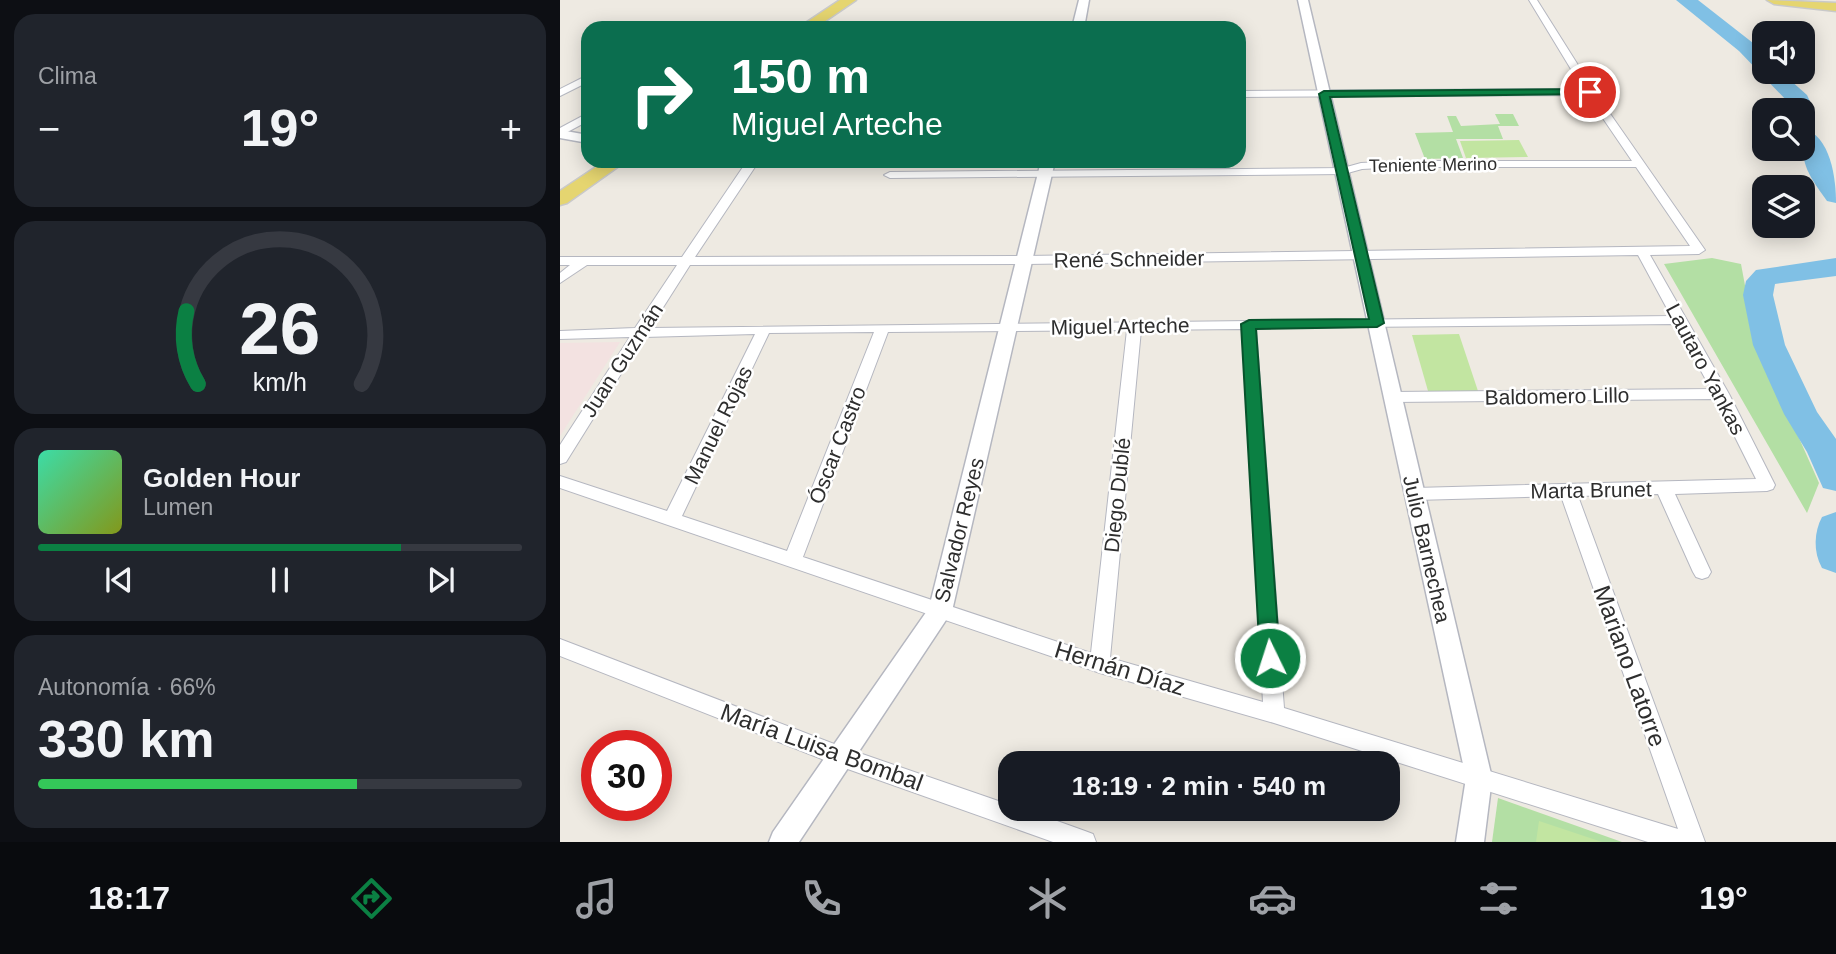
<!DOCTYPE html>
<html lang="es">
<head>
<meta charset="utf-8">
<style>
  :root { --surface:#171b24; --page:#20242c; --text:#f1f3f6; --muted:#9ea1a6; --line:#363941; --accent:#0b8043 }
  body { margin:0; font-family:Arial,sans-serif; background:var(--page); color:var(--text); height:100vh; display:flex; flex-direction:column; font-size:26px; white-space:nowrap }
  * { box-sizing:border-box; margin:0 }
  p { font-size:23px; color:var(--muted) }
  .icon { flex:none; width:38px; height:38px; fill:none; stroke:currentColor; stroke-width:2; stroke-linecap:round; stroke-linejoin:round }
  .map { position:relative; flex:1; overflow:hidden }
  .sheet { display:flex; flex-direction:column; gap:14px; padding:14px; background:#0d0f14; width:560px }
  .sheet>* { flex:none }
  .top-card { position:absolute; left:21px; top:21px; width:665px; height:147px; border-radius:21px; box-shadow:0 4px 18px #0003; background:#0b6e4f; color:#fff; overflow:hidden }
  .tools { position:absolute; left:1192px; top:21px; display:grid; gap:14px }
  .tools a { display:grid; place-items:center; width:63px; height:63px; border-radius:14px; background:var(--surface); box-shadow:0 4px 18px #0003; font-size:35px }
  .speed { position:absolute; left:21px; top:730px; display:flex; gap:14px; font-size:35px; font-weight:700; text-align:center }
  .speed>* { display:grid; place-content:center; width:91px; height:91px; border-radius:50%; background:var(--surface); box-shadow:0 4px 18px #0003; line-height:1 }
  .speed .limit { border:10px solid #d22; background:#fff; color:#111 }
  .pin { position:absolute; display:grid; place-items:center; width:60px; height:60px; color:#fff; margin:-30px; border:4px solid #fff; border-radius:50%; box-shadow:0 2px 7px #0007 }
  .me { position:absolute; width:77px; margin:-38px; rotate:356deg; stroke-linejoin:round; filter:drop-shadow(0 0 5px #0008) }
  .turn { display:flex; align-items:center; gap:24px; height:147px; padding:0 35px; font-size:32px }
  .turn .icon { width:91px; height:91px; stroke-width:2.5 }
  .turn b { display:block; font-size:49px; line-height:60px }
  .big { font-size:52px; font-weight:700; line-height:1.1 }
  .sheet .tile { flex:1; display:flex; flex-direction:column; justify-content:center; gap:10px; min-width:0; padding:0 24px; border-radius:21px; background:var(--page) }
  .sheet .dial { align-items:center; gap:0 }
  .dial svg { height:182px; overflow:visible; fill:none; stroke:var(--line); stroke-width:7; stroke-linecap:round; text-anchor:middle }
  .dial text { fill:var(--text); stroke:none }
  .song { display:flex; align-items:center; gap:21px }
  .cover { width:84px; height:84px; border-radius:10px; background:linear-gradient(135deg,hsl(160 70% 55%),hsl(70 70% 35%)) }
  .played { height:7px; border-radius:4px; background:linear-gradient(90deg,var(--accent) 75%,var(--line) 75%) }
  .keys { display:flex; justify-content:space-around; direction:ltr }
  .heat { display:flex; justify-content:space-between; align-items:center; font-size:38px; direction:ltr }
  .charge { height:10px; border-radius:5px; background:linear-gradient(90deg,#34c759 66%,var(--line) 0) }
  .trip { position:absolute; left:438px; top:751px; width:402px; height:70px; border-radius:21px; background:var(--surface); box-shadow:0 4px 18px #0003; font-weight:700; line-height:70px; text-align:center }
  .tab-bar { display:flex; height:112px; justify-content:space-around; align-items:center; background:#090b0e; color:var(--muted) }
  .tab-bar .icon { width:49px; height:49px }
  .tab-bar .selected { color:var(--accent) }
  .tab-bar b { font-size:32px; color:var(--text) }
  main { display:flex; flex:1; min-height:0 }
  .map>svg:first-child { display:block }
  .medical { fill:#f3e2e1 }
  .green { fill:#b3dfa4 }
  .pitch { fill:#c2e5a1 }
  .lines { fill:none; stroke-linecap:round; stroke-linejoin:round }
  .river { fill:#80c0e5; fill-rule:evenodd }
  .minor-casing { stroke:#b5b7c0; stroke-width:2 }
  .tertiary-casing { stroke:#b5b7c0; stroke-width:3 }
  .primary-casing { stroke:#c9c9c9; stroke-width:3 }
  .minor { fill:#fff; fill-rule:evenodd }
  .tertiary { fill:#fff; fill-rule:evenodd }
  .primary { fill:#e5d570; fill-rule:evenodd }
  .route { fill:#0b8043; stroke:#07532c; stroke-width:2 }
  .labels { text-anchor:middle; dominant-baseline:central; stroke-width:5; stroke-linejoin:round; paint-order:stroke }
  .far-street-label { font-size:18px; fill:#2e2e2e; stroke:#fff }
  .street-label { font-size:21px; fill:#2e2e2e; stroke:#fff }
  .near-street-label { font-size:24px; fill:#2e2e2e; stroke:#fff }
</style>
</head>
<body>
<main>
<section class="sheet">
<div class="tile"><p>Clima</p>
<div class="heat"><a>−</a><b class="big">19°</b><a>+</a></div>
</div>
<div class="tile dial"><svg viewBox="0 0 100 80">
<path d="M14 69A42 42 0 1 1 86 69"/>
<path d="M14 69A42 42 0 0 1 9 37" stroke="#0b8043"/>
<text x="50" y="56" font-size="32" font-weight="700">26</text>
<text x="50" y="72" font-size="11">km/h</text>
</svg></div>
<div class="tile">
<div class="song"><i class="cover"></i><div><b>Golden Hour</b><p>Lumen</p></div></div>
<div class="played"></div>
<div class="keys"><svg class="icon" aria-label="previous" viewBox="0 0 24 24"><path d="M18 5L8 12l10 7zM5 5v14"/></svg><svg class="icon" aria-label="pause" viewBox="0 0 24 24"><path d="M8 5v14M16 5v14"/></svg><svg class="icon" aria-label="next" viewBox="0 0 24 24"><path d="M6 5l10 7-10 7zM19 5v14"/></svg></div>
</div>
<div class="tile"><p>Autonomía · 66%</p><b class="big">330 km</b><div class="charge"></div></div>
</section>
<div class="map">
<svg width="1276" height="842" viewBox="0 0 1276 842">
  <rect width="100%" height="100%" fill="#eeeae2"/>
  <polygon class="medical" points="60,342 0,436 0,343"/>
  <g class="green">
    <polygon points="935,114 953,114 959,126 938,126 943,139 896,139 903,158 865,159 855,133 893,132 887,116 896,116 901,126 940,124"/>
    <polygon points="1152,258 1181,264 1195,339 1259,483 1247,513 1104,264"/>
    <polygon points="938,798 1062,842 932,842"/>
  </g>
  <g class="pitch">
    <polygon points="959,140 968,157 906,158 900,141"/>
    <polygon points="899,334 918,391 868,391 852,335"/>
    <polygon points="979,821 1042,842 976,842"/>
  </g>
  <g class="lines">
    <g class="river">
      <polygon points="1116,0 1138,0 1193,43 1204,54 1204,72 1221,72 1247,95 1254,110 1250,115 1242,117 1242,110 1231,110 1228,102 1179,51"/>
      <path d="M1242,128C1271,135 1276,179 1276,203L1267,201C1244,169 1242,164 1242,128Z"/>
      <polygon points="1276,258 1276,276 1215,284 1213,295 1225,345 1257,412 1276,439 1276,491 1263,488 1247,452 1224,414 1193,345 1183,295 1186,281 1196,270"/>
      <path d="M1276,512V573L1262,568C1253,552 1254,532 1262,517Z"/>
    </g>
    <g class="minor-casing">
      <g id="minor">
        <path d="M969,0H977L1035,92L1145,250L1139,254L1090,255L1169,394L1215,485L1213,489L1207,491L1115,494L1151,572L1148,577L1142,579L1136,577L1133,572L1098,494L1018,496L1145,842H1088L714,723L540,673L0,488V476L107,511L195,334L84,337L6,462L0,464V445L70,337L0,339V331L75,328L117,265H27L0,283V273L10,265H0V257H122L187,161H199L135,257L466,256L1130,246L1076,167H841L802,169L784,174L330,178L324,175L330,172L783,168L801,163L841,161H1072L1027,95L679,97V91L1023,89ZM1078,255L1111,316L90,328L130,265L466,264ZM1115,324L1151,389L833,392L825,397L833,402L1156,399L1196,479L855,488L849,490L847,494L849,498L855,500L1001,496L1118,829L724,708L696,328ZM682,329L703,702L550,658L581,330ZM567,330L531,653L243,557L328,332ZM314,332L227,551L122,516L209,333Z"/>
        <polygon points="22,78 27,81 26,83 0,96 0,89"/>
        <polygon points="28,113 28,121 0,136 0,128"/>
        <polygon points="0,639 282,747 450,805 450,808 461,808 525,831 533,834 536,842 493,842 282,767 0,656"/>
      </g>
    </g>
    <g class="tertiary-casing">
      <g id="tertiary">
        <polygon points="519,0 529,0 524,28 512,28"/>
        <polygon points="738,0 748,0 932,778 924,842 896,842 906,778"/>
        <polygon points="0,130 28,135 28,143 0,138"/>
        <polygon points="481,161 495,161 392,611 239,842 209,842 213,832 369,608"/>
      </g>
    </g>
    <g class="primary-casing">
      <g id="primary">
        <polygon points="280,0 296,0 255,28 238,28"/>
        <polygon points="1207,0 1276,3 1276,11 1214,4"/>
        <polygon points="45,161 66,161 7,203 0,205 0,191"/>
      </g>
    </g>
    <use href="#minor" class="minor"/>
    <use href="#tertiary" class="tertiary"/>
    <use href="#primary" class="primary"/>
  </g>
  <polygon class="route" points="1030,89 1035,92 1033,94 770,97 824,323 817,327 696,329 720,658 717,664 710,667 703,664 700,658 681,324 689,320 809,319 759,94 764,91"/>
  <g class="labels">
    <g class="far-street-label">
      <text transform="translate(873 165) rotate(-1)">Teniente Merino</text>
    </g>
    <g class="street-label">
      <text transform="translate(569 259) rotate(-1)">René Schneider</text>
      <text transform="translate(560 326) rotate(-1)">Miguel Arteche</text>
      <text transform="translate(62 360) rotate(-57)">Juan Guzmán</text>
      <text transform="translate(1146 369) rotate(62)">Lautaro Yankas</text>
      <text transform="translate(997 396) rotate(-1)">Baldomero Lillo</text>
      <text transform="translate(158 425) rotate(-64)">Manuel Rojas</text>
      <text transform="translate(277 445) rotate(-69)">Óscar Castro</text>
      <text transform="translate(1031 490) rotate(-1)">Marta Brunet</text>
      <text transform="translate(557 495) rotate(-84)">Diego Dublé</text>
      <text transform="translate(399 530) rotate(-76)">Salvador Reyes</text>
      <text transform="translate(867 549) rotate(77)">Julio Barnechea</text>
    </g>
    <g class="near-street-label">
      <text transform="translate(1070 666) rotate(70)">Mariano Latorre</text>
      <text transform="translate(560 668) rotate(17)">Hernán Díaz</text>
      <text transform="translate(262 747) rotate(20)">María Luisa Bombal</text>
    </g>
  </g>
</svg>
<div class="tools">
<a><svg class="icon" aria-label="sound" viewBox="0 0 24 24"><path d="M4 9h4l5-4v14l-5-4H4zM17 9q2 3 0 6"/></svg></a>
<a><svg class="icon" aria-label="search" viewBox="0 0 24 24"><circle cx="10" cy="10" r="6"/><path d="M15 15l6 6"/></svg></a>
<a><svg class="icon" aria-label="layers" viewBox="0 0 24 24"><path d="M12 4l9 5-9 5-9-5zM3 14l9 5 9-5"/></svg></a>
</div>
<div class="speed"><div class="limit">30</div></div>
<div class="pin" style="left:1030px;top:92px;background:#d93025"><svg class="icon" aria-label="arrive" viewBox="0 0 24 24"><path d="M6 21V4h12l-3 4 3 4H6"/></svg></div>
<svg class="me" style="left:710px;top:658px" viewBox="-20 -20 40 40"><circle r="17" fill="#0b8043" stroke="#fff" stroke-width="3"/><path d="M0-11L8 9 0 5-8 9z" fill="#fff"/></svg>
<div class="trip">18:19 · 2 min · 540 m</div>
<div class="top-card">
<div class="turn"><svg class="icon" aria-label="right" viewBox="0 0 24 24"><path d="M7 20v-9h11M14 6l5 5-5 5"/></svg><div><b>150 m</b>Miguel Arteche</div></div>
</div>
</div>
</main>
<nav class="tab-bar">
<b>18:17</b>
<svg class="icon selected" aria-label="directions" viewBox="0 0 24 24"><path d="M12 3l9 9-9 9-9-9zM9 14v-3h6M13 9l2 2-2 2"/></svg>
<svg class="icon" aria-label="music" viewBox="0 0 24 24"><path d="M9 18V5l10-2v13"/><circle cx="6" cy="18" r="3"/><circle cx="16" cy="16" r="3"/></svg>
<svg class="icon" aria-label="phone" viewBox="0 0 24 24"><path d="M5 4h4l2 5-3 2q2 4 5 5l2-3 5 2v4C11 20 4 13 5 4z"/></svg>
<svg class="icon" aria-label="climate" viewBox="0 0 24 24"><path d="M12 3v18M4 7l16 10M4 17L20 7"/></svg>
<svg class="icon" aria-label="car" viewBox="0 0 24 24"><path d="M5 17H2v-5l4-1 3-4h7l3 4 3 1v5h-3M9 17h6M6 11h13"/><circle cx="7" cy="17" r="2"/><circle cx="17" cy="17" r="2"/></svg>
<svg class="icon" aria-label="filters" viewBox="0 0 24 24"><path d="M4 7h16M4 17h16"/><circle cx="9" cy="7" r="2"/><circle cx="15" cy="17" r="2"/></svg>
<b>19°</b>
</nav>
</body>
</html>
